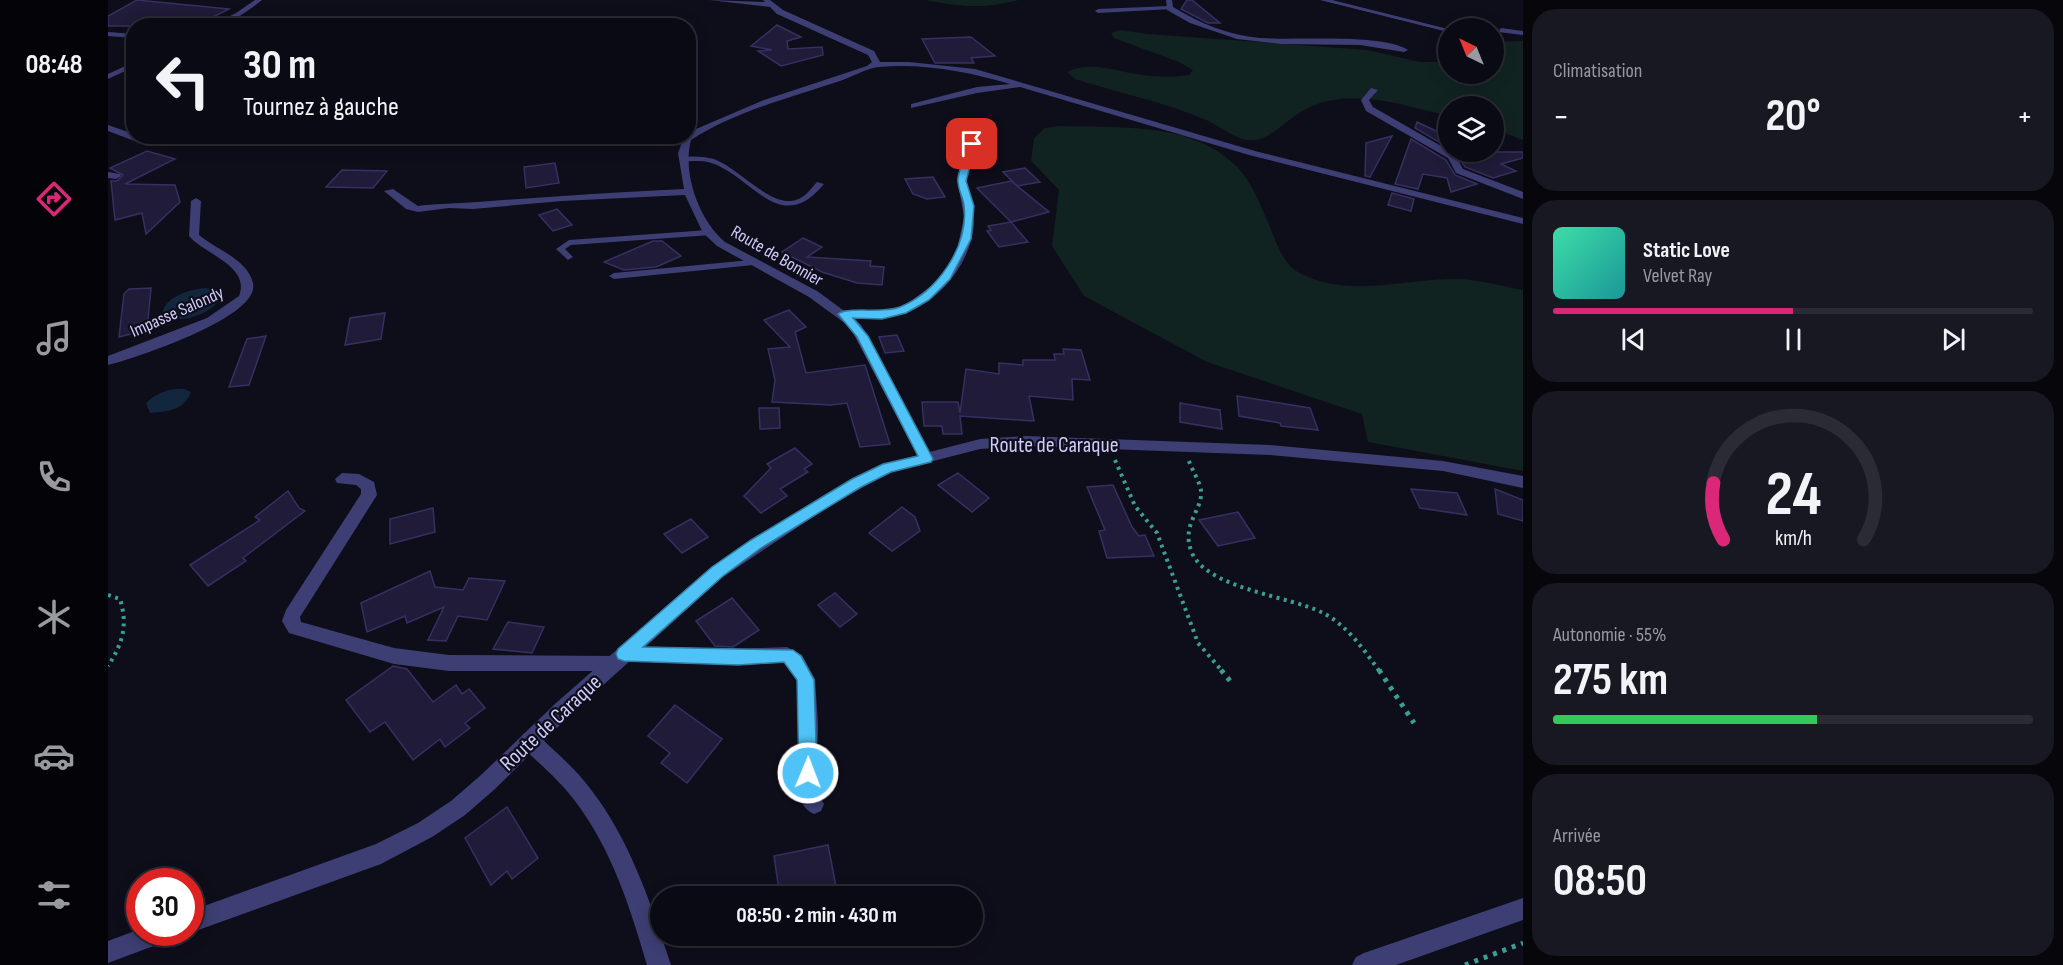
<!DOCTYPE html>
<html lang="fr">
<head>
<meta charset="utf-8">
<style>
  :root { --surface:#0a0a14; --page:#181822; --text:#f1f3f6; --muted:#999aa0; --line:#2a2b34; --accent:#db2777 }
  body { margin:0; font-family:"Sofia Sans Condensed",sans-serif; background:var(--page); color:var(--text); height:100vh; display:flex; flex-direction:column; font-size:22px; white-space:nowrap }
  * { box-sizing:border-box; margin:0 }
  p { font-size:20px; color:var(--muted) }
  .icon { flex:none; width:33px; height:33px; fill:none; stroke:currentColor; stroke-width:2; stroke-linecap:round; stroke-linejoin:round }
  .map { position:relative; flex:1; overflow:hidden }
  .panel { display:flex; flex-direction:column; gap:9px; padding:9px; background:#06060b; width:540px }
  .panel>* { flex:none }
  .top-card { position:absolute; left:18px; top:18px; width:570px; height:126px; border-radius:24px; box-shadow:0 3px 15px #0003,0 0 0 2px var(--line); background:#0a0a14; color:var(--text); overflow:hidden }
  .needle { width:39px; rotate:317deg }
  .controls { position:absolute; left:1330px; top:18px; display:grid; gap:12px }
  .controls a { display:grid; place-items:center; width:66px; height:66px; border-radius:50%; background:var(--surface); box-shadow:0 3px 15px #0003,0 0 0 2px var(--line); font-size:30px }
  .speed { position:absolute; left:18px; top:868px; display:flex; gap:12px; font-size:30px; font-weight:700; text-align:center }
  .speed>* { display:grid; place-content:center; width:78px; height:78px; border-radius:50%; background:var(--surface); box-shadow:0 3px 15px #0003,0 0 0 2px var(--line); line-height:1 }
  .speed .limit { border:9px solid #d22; background:#fff; color:#111 }
  .pin { position:absolute; display:grid; place-items:center; width:51px; height:51px; color:#fff; margin:-26px; border-radius:12px; box-shadow:0 3px 9px #0006 }
  .me { position:absolute; width:66px; margin:-33px; rotate:1deg; stroke-linejoin:round; filter:drop-shadow(0 0 4px #0008) }
  .turn { display:flex; align-items:center; gap:21px; height:126px; padding:0 18px; font-size:27px }
  .turn .icon { width:78px; height:78px; stroke-width:2.5 }
  .turn b { display:block; font-size:42px; line-height:51px }
  .big { font-size:45px; font-weight:700; line-height:1.1 }
  .panel .tile { flex:1; display:flex; flex-direction:column; justify-content:center; gap:9px; min-width:0; padding:0 21px; border-radius:24px; background:var(--page) }
  .panel .dial { align-items:center; gap:0 }
  .dial svg { height:156px; overflow:visible; fill:none; stroke:var(--line); stroke-width:7; stroke-linecap:round; text-anchor:middle }
  .dial text { fill:var(--text); stroke:none }
  .song { display:flex; align-items:center; gap:18px }
  .cover { width:72px; height:72px; border-radius:9px; background:linear-gradient(135deg,hsl(160 70% 55%),hsl(180 70% 35%)) }
  .played { height:6px; border-radius:3px; background:linear-gradient(90deg,var(--accent) 50%,var(--line) 50%) }
  .keys { display:flex; justify-content:space-around; direction:ltr }
  .heat { display:flex; justify-content:space-between; align-items:center; font-size:33px; direction:ltr }
  .charge { height:9px; border-radius:4px; background:linear-gradient(90deg,#34c759 55%,var(--line) 0) }
  .trip { position:absolute; left:542px; top:886px; width:333px; height:60px; border-radius:30px; background:var(--surface); box-shadow:0 3px 15px #0003,0 0 0 2px var(--line); font-weight:700; line-height:60px; text-align:center }
  main { display:flex; flex:1; min-height:0 }
  .dock { display:flex; flex-direction:column; width:108px; justify-content:space-around; align-items:center; background:#040408; color:var(--muted) }
  .dock .icon { width:42px; height:42px }
  .dock .active { color:var(--accent) }
  .dock b { font-size:27px; color:var(--text) }
  .map>svg:first-child { display:block }
  .green { fill:#112321 }
  .water { fill:#12263d }
  .building { fill:#1f1b38; stroke:#363062; stroke-width:1.5 }
  .lines { fill:none; stroke-linecap:round; stroke-linejoin:round }
  .path-far1 { stroke:#3a9f92; stroke-width:4; stroke-dasharray:3 4.5; stroke-linecap:butt }
  .path { stroke:#3a9f92; stroke-width:5; stroke-dasharray:4 6; stroke-linecap:butt }
  .service { fill:#3d3e73; fill-rule:evenodd }
  .minor { fill:#3d3e73; fill-rule:evenodd }
  .tertiary { fill:#3d3e73; fill-rule:evenodd }
  .route { fill:#4fc3f7; stroke:#337fa1; stroke-width:1.5 }
  .labels { text-anchor:middle; dominant-baseline:central; stroke-width:4.5; stroke-linejoin:round; paint-order:stroke }
  .far-street-label { font-size:18px; fill:#ceccf9; stroke:#0e0d1a }
  .street-label { font-size:22px; fill:#ceccf9; stroke:#0e0d1a }
</style>
</head>
<body>
<main>
<nav class="dock">
<b>08:48</b>
<svg class="icon active" aria-label="directions" viewBox="0 0 24 24"><path d="M12 3l9 9-9 9-9-9zM9 14v-3h6M13 9l2 2-2 2"/></svg>
<svg class="icon" aria-label="music" viewBox="0 0 24 24"><path d="M9 18V5l10-2v13"/><circle cx="6" cy="18" r="3"/><circle cx="16" cy="16" r="3"/></svg>
<svg class="icon" aria-label="phone" viewBox="0 0 24 24"><path d="M5 4h4l2 5-3 2q2 4 5 5l2-3 5 2v4C11 20 4 13 5 4z"/></svg>
<svg class="icon" aria-label="climate" viewBox="0 0 24 24"><path d="M12 3v18M4 7l16 10M4 17L20 7"/></svg>
<svg class="icon" aria-label="car" viewBox="0 0 24 24"><path d="M5 17H2v-5l4-1 3-4h7l3 4 3 1v5h-3M9 17h6M6 11h13"/><circle cx="7" cy="17" r="2"/><circle cx="17" cy="17" r="2"/></svg>
<svg class="icon" aria-label="filters" viewBox="0 0 24 24"><path d="M4 7h16M4 17h16"/><circle cx="9" cy="7" r="2"/><circle cx="15" cy="17" r="2"/></svg>
</nav>
<div class="map">
<svg width="1415" height="965" viewBox="0 0 1415 965">
  <rect width="100%" height="100%" fill="#0e0d1a"/>
  <g class="green">
    <path d="M817,0H911C875,9 853,7 817,0Z"/>
    <path d="M1012,30L1039,34L1259,50L1312,62H1341V74H1386V42L1415,41V140L1386,129V106H1341V116C1295,106 1244,86 1198,109C1181,117 1167,136 1148,140C1130,143 1113,126 1098,120C1057,102 1010,93 967,79L959,72C983,60 1009,72 1034,75C1050,77 1065,77 1081,75L1085,70L1071,62L1006,38L1003,33Z"/>
    <path d="M951,126C1010,128 1084,121 1129,167C1142,180 1151,201 1158,218C1166,235 1173,263 1190,272C1239,299 1295,279 1347,279C1369,279 1393,286 1415,290V471L1260,442L1254,414L1099,362L976,296L944,246L951,190L923,161L926,138L937,128Z"/>
  </g>
  <g class="water">
    <path d="M95,288L105,289L111,294L110,302C99,315 68,326 54,314C57,297 80,290 95,288Z"/>
    <path d="M76,389L83,392C77,410 58,412 42,413L38,403C48,393 62,388 76,389Z"/>
  </g>
  <g class="building">
    <polygon points="29,0 121,9 87,26 0,26 0,16"/>
    <polygon points="1079,0 1084,0 1112,23 1100,23 1073,9"/>
    <polygon points="669,25 693,37 679,41 680,49 714,47 715,55 673,66 650,51 664,50 643,46"/>
    <polygon points="863,37 887,56 863,58 866,63 827,63 814,39"/>
    <polygon points="1309,122 1341,137 1341,148 1307,128"/>
    <polygon points="1284,136 1262,177 1257,176 1258,143"/>
    <polygon points="1303,139 1338,160 1347,175 1369,184 1343,192 1339,178 1315,174 1310,189 1287,184"/>
    <polygon points="39,151 67,159 17,184 67,185 72,202 38,234 34,213 7,220 3,181 9,181 15,175 2,168"/>
    <polygon points="1347,152 1415,152 1415,158 1393,164 1408,171 1385,178 1357,167"/>
    <polygon points="447,163 451,183 418,188 416,167"/>
    <polygon points="917,168 932,182 909,186 895,172"/>
    <polygon points="234,170 279,171 265,188 218,187"/>
    <polygon points="825,177 837,197 819,199 805,194 797,179"/>
    <polygon points="903,181 941,212 903,222 869,188"/>
    <polygon points="1284,193 1306,199 1303,211 1280,205"/>
    <polygon points="449,209 464,225 445,231 431,215"/>
    <polygon points="903,222 920,242 891,247 879,231 883,230 880,226"/>
    <polygon points="695,238 714,247 699,257 763,261 762,266 776,267 774,285 749,283 714,272 674,252"/>
    <polygon points="545,241 554,241 573,256 548,267 516,270 496,262"/>
    <polygon points="43,288 39,330 11,337 16,294 21,289"/>
    <polygon points="681,310 698,327 687,332 698,373 757,365 782,444 752,447 739,403 723,405 664,402 667,380 660,349 682,347 656,320"/>
    <polygon points="277,313 273,339 237,345 242,318"/>
    <polygon points="789,335 796,351 777,353 771,337"/>
    <polygon points="158,336 141,385 121,387 139,339"/>
    <polygon points="955,349 973,350 982,380 964,379 965,400 921,396 926,421 852,416 854,434 835,434 834,426 816,426 814,402 850,402 852,413 858,369 891,374 891,363 915,365 915,360 947,360 946,354 956,354"/>
    <polygon points="1129,396 1202,408 1210,430 1173,426 1172,423 1131,416"/>
    <polygon points="1072,403 1112,410 1114,429 1072,422"/>
    <polygon points="651,408 671,408 672,428 652,429"/>
    <polygon points="687,448 704,464 696,469 700,472 672,489 679,496 653,513 636,496 663,468 659,464"/>
    <polygon points="850,473 881,498 864,512 830,485"/>
    <polygon points="1005,485 1024,527 1031,536 1037,535 1046,556 999,558 991,531 997,530 979,487"/>
    <polygon points="1303,489 1349,493 1359,515 1312,508"/>
    <polygon points="1387,489 1415,500 1415,521 1390,514"/>
    <polygon points="180,491 191,508 197,511 135,558 138,561 100,586 82,565 152,520 147,517"/>
    <polygon points="794,507 807,517 812,531 784,551 761,533"/>
    <polygon points="325,508 327,532 282,544 282,519"/>
    <polygon points="1130,512 1147,538 1110,546 1091,520"/>
    <polygon points="583,519 600,537 574,553 556,534"/>
    <polygon points="322,571 327,587 355,590 361,578 397,581 379,620 350,616 338,641 320,640 336,607 299,623 297,616 259,632 253,603"/>
    <polygon points="727,593 749,614 732,627 710,605"/>
    <polygon points="624,598 651,630 625,647 607,646 588,621"/>
    <polygon points="400,622 436,627 424,653 385,649"/>
    <polygon points="285,666 299,669 325,702 348,685 354,694 361,689 377,708 357,723 362,728 337,747 332,739 305,760 277,722 262,732 238,700"/>
    <polygon points="567,705 614,739 579,783 553,763 562,753 540,736"/>
    <polygon points="399,807 430,858 404,879 399,871 383,885 357,838"/>
    <polygon points="720,845 730,897 672,897 666,856"/>
  </g>
  <g class="lines">
    <g class="path-far1">
      <polyline points="1007,460 1027,506 1049,533 1090,643 1115,672"/>
      <path d="M1081,461C1084,470 1092,482 1093,491C1095,510 1072,525 1084,553C1100,589 1182,596 1215,613C1239,625 1256,650 1272,672"/>
      <path d="M0,595L12,599C20,625 15,643 0,666"/>
    </g>
    <g class="path">
      <polyline points="1113,670 1123,682"/>
      <polyline points="1271,670 1306,723"/>
      <polyline points="1357,965 1415,943"/>
    </g>
    <g class="service">
      <path d="M147,0H154C140,11 120,26 102,26L128,13Z"/>
      <polygon points="1062,6 1064,9 990,13 987,11 990,9"/>
      <polygon points="0,32 26,34 26,38 0,36"/>
      <path d="M573,157C583,156 596,156 606,159C630,168 659,203 683,201C695,200 702,190 709,182L716,184C671,239 643,173 600,162C592,160 584,162 576,161H573Z"/>
      <polygon points="600,230 603,231 603,235 463,245 457,249 465,257 460,260 448,249 461,240"/>
      <polygon points="643,260 646,261 646,265 506,279 501,276 506,273"/>
    </g>
    <g class="minor">
      <path d="M601,0L657,2L655,0H662L675,10L766,51L772,62H801L867,69L1147,151L1415,218V224L1141,155L912,87L869,93L803,108V104L869,87L902,84C861,72 815,63 771,67C759,68 744,77 732,81C684,97 626,112 583,140C574,173 591,220 617,242L709,291L735,310L773,311L791,307L803,301L826,284L843,263L849,250L856,217L849,178L859,148L857,128L865,126C873,147 859,159 859,179C859,195 867,208 866,224C863,264 830,304 792,315C777,320 762,319 746,318L753,325L825,459L818,464L811,459L742,327L701,297L609,246L595,233L577,195L454,201L365,209L341,208L310,212L298,209L276,191L285,189L310,206C330,203 349,204 369,202C438,197 507,192 576,189L570,153L576,137L580,136L588,129L656,100L759,66L764,62L760,55L669,14L662,7Z"/>
      <path d="M1058,0H1064L1065,7C1093,24 1120,35 1152,38C1188,41 1272,33 1300,50L1296,52L1252,45L1173,44L1129,39L1082,23L1059,10Z"/>
      <polygon points="1212,0 1224,0 1340,29 1336,31"/>
      <polygon points="1393,28 1415,31 1415,35 1390,32"/>
      <polygon points="26,62 26,67 0,79 0,74"/>
      <polygon points="1263,88 1270,90 1261,100 1265,107 1347,154 1355,169 1415,192 1415,199 1348,173 1340,158 1258,111 1253,100"/>
      <polygon points="0,125 26,134 26,136 46,142 48,144 40,146 0,131"/>
      <polygon points="0,172 12,174 13,176 8,179 0,178"/>
      <path d="M88,198L93,201L91,235C109,250 139,259 145,283C153,317 27,358 0,365V356L99,318L131,296C143,266 96,254 81,236L83,201Z"/>
      <path d="M234,473L251,474L266,482L269,495L192,617L193,622L286,648L341,655L508,656L510,648L516,646L630,649L679,647L694,655L707,679L710,723L709,792L716,804L713,811L706,814C665,797 715,689 676,663L630,665L514,661L512,669L506,671H341L286,664L181,633L174,621L178,610L253,494V489L248,485L229,483L227,479Z"/>
      <path d="M422,732L429,734C446,751 466,767 481,787C522,839 543,904 563,965H539C522,907 504,850 467,801C452,781 433,765 415,748L412,741L415,734Z"/>
      <polygon points="1415,898 1415,920 1288,965 1244,965 1248,957 1256,953"/>
    </g>
    <g class="tertiary">
      <polygon points="918,436 1162,445 1335,461 1415,476 1415,488 1335,471 1162,455 918,446 872,449 783,472 726,503 615,577 462,715 387,789 357,815 324,837 273,864 82,933 82,911 268,844 310,823 343,801 373,775 448,703 603,567 716,495 779,463 872,439"/>
      <polygon points="32,929 32,933 62,933 59,941 0,963 0,941"/>
    </g>
  </g>
  <path class="route" d="M864,141L868,144L858,181L866,206L863,239L842,279L821,300L798,313L774,319L745,318L760,336L825,459L823,462L783,472L753,487L653,548L615,576L535,647L685,650L693,656L706,680L709,773L706,779L700,782L694,779L691,773L689,680L676,662L630,665L516,661L510,659L508,654L510,649L604,567L643,540L744,479L775,464L810,456L749,337L730,314C740,306 775,314 792,307C829,292 861,247 856,205C855,197 849,188 850,179C851,167 857,155 860,144Z"/>
  <g class="labels">
    <g class="far-street-label">
      <text transform="translate(669 256) rotate(30)">Route de Bonnier</text>
      <text transform="translate(69 312) rotate(-24)">Impasse Salondy</text>
    </g>
    <g class="street-label">
      <text x="946" y="445">Route de Caraque</text>
      <text transform="translate(443 723) rotate(-43)">Route de Caraque</text>
    </g>
  </g>
</svg>
<div class="controls">
<a><svg class="needle" viewBox="-14 -14 28 28"><path d="M0-13l5 13h-10z" fill="#e53935"/><path d="M0 13l5-13h-10z" fill="#999aa0"/></svg></a>
<a><svg class="icon" aria-label="layers" viewBox="0 0 24 24"><path d="M12 4l9 5-9 5-9-5zM3 14l9 5 9-5"/></svg></a>
</div>
<div class="speed"><div class="limit">30</div></div>
<div class="pin" style="left:864px;top:144px;background:#d93025"><svg class="icon" aria-label="arrive" viewBox="0 0 24 24"><path d="M6 21V4h12l-3 4 3 4H6"/></svg></div>
<svg class="me" style="left:700px;top:773px" viewBox="-20 -20 40 40"><circle r="17" fill="#4fc3f7" stroke="#fff" stroke-width="3"/><path d="M0-11L8 9 0 5-8 9z" fill="#fff"/></svg>
<div class="trip">08:50 · 2 min · 430 m</div>
<div class="top-card">
<div class="turn"><svg class="icon" aria-label="left" viewBox="0 0 24 24"><path d="M17 20v-9H6M10 6l-5 5 5 5"/></svg><div><b>30 m</b>Tournez à gauche</div></div>
</div>
</div>
<section class="panel">
<div class="tile"><p>Climatisation</p>
<div class="heat"><a>−</a><b class="big">20°</b><a>+</a></div>
</div>
<div class="tile">
<div class="song"><i class="cover"></i><div><b>Static Love</b><p>Velvet Ray</p></div></div>
<div class="played"></div>
<div class="keys"><svg class="icon" aria-label="previous" viewBox="0 0 24 24"><path d="M18 5L8 12l10 7zM5 5v14"/></svg><svg class="icon" aria-label="pause" viewBox="0 0 24 24"><path d="M8 5v14M16 5v14"/></svg><svg class="icon" aria-label="next" viewBox="0 0 24 24"><path d="M6 5l10 7-10 7zM19 5v14"/></svg></div>
</div>
<div class="tile dial"><svg viewBox="0 0 100 80">
<path d="M14 69A42 42 0 1 1 86 69"/>
<path d="M14 69A42 42 0 0 1 9 40" stroke="#db2777"/>
<text x="50" y="56" font-size="32" font-weight="700">24</text>
<text x="50" y="72" font-size="11">km/h</text>
</svg></div>
<div class="tile"><p>Autonomie · 55%</p><b class="big">275 km</b><div class="charge"></div></div>
<div class="tile"><p>Arrivée</p><b class="big">08:50</b></div>
</section>
</main>
</body>
</html>
